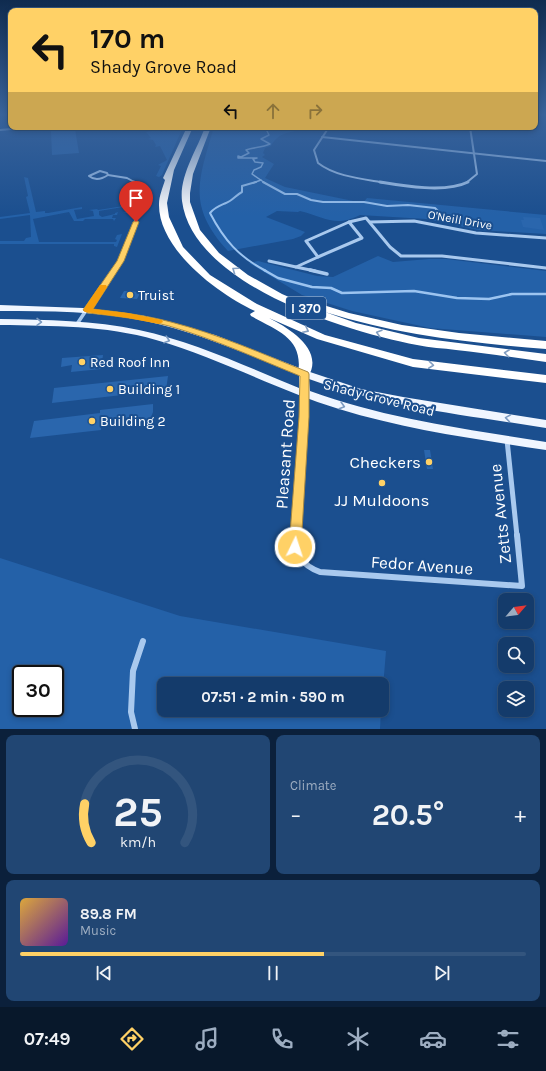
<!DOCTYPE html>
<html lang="en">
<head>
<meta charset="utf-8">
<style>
  :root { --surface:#143b6b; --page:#214673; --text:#f1f3f6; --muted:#9dadc1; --line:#33557e; --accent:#ffd166 }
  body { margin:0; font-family:Karla,sans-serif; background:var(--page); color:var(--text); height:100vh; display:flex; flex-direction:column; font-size:15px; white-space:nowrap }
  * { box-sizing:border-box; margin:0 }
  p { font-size:13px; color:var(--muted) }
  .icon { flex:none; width:22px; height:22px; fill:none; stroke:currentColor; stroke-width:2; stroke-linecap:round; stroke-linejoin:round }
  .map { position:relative; height:729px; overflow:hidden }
  .sheet { display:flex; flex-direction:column; gap:6px; padding:6px; background:#0b203b; flex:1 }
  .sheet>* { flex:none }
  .guide { position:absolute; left:8px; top:8px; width:530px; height:122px; border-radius:8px; box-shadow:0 2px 6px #0003,0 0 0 1px var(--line); background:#ffd166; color:#111; overflow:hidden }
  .needle { width:26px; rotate:62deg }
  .fabs { position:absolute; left:498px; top:593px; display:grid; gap:8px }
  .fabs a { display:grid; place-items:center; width:36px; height:36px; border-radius:8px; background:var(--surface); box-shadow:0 2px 6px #0003,0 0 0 1px var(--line); font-size:20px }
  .speed { position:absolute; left:12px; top:665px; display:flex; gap:8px; font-size:20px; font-weight:700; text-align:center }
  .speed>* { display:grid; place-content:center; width:52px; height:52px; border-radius:50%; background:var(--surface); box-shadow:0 2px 6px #0003,0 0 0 1px var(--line); line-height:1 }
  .speed .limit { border:2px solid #111; border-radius:6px; background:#fff; color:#111 }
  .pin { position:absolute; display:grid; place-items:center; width:34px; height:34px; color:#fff; margin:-41px -17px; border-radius:50% 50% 50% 0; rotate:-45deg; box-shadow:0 0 4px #0007 }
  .pin .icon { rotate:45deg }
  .me { position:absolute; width:44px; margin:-22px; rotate:4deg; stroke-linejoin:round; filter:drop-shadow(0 0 3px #0008) }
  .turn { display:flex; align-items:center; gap:14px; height:84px; padding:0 16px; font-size:18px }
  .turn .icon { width:52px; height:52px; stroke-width:2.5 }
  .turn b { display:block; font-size:28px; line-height:34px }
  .lanes { display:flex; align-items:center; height:38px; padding:0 16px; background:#0003; justify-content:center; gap:20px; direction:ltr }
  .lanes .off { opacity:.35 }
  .big { font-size:30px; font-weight:700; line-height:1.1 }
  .sheet .card { flex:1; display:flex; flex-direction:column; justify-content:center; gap:6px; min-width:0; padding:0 14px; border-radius:8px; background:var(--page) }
  .sheet .dial { align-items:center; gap:0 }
  .dial svg { height:104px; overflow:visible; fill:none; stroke:var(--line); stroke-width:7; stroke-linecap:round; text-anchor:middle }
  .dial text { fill:var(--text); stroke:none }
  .song { display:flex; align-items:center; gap:12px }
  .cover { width:48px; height:48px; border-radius:6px; background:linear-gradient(135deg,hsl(40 70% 55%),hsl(270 70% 35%)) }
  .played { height:4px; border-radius:2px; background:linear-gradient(90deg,var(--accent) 60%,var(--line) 60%) }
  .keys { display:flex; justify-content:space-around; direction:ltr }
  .heat { display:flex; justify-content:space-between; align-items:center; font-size:22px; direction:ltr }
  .sheet .tiles { flex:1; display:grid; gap:6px; grid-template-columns:1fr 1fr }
  .card:last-child { grid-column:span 2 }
  .trip { position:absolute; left:157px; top:677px; width:232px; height:40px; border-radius:8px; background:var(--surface); box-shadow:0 2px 6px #0003,0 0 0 1px var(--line); font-weight:700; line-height:40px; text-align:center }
  .dock { display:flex; height:64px; justify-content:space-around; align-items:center; background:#08182b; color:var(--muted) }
  .dock .icon { width:28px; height:28px }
  .dock .selected { color:var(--accent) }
  .dock b { font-size:18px; color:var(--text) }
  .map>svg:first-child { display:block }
  .green { fill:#2461a8; fill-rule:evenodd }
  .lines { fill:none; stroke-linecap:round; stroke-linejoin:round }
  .stream-far2 { stroke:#9cc4f0; stroke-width:1.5 }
  .stream-far1 { stroke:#9cc4f0; stroke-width:2 }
  .stream { stroke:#9cc4f0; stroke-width:2.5 }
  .building { fill:#2a66ad }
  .street-far4 { stroke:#a9c9ee; stroke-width:2 }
  .street-far3 { stroke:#a9c9ee; stroke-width:3 }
  .street-far2 { stroke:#a9c9ee; stroke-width:3.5 }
  .street-far1 { stroke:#a9c9ee; stroke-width:5 }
  .street { stroke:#a9c9ee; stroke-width:6 }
  .primary { fill:#f0f6ff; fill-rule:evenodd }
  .highway { fill:#fff; fill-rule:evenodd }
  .oneway { stroke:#829ec1 }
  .oneway2 { stroke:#7b9ac1 }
  .route { fill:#ffd166; stroke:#a68842 }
  .slow { fill:#f59e0b }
  .poi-dot { fill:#ffd166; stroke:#1b4f8f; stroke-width:1.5 }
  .labels { text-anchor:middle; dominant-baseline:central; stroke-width:4; stroke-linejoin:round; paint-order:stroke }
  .far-street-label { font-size:12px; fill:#fff; stroke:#1b4f8f }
  .shield { fill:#1b4f8f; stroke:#bbcadd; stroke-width:1 }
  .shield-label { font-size:13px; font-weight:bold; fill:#fff }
  .poi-label { font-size:14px; fill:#fff; stroke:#1b4f8f; text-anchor:start }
  .street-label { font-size:14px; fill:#fff; stroke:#1b4f8f }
  .near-street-label { font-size:17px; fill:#fff; stroke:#1b4f8f }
  .near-poi-label { font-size:17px; fill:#fff; stroke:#1b4f8f; text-anchor:end }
</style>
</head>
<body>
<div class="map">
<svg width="546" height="729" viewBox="0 0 546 729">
  <rect width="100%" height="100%" fill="#1b4f8f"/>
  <g class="green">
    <polygon points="160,127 163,127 166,132 168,130 167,127 183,127 162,175 159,177 156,176 161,166 158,165 167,160 160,146 155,147 156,145 153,140 148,139 151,138 146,132 158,130 162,132 163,130"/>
    <path d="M214,127H291L300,130C287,133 278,133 271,146L265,148L263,153L265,155L262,157L274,164L265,178L285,187L363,203L367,198L546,215V234L478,230L426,219L360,215C335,228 325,217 300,211L298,212L277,211L266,217L305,232L301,236L293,239L228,251C187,206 198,181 214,127Z"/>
    <polygon points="24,177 28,178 36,212 45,211 45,213 48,213 82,207 82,209 74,210 77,219 94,216 93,211 89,210 97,209 98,210 130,205 130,203 134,203 129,213 123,213 127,212 128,209 123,207 99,211 99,215 102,217 115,214 115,213 118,212 117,215 113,215 112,218 116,218 114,221 113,219 85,219 83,221 74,221 69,212 33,219 39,242 116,242 117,240 115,239 117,235 122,234 117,247 114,246 114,244 0,244 0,241 24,241 26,238 31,237 30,215 0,219 0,217 30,213 26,197 28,196"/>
    <polygon points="378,256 393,262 429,259 446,259 546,271 546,337 430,328 352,311 302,295 249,263 258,261 317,276 333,277"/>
    <path d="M0,558L180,616L386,651L382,700V684H164V710H381L380,729H0ZM21,674H55V708H21Z"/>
  </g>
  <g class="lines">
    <g class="stream-far2">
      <polyline points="253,183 261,180"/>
      <path d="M265,183L252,174L254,170L261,167L263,163L255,162L253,159L257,158H238V156L241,157L249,153L246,150C254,147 261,148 270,144L261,139L269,135L266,129L270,127"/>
    </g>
    <g class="stream-far1">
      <path d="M256,182L242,186V192C236,195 232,201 226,203C219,206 215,207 210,213C224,240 239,257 266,271"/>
      <polyline points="263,182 285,194 297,194 311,200 323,202 364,202 387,206 408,205 435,208 439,212"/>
    </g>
    <polyline class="stream" points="264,270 278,278 312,287 331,288 342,293 414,291 457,298 489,299 512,294 546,294"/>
  </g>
  <g class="building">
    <polygon points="75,129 79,153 52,155 51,131"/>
    <polygon points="523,217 540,218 544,230 523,227 521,220 524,220"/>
    <polygon points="124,291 128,291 141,292 137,299 120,298"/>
    <polygon points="103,355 101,369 71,372 72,365 61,367 62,358"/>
    <polygon points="168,376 166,390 52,403 54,388"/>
    <polygon points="153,404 153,412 150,420 101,426 101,430 30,438 34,421 100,413 100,410"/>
    <polygon points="424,450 430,450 433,469 427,469"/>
  </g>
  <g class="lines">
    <g class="street-far4">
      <path d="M329,127L314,150L318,163C336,177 364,179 386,183"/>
      <polyline points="0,130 32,127"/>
      <polyline points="322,137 546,161"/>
      <path d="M100,171L107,173L108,175C102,179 95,181 89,176Z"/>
      <polyline points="108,175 127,178 136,183"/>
      <polyline points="466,183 477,174 470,127"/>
    </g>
    <g class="street-far3">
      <path d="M380,182C404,186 446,193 468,182"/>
      <polygon points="349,222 362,238 318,257 306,241"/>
      <polyline points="349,222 366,218 390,247 401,256 442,256 546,268"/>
      <polyline points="370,222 414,221 476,233 546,238"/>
      <polyline points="269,261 296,267 318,257"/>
      <polyline points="296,267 315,271"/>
      <polyline points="113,271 123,256 145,194 143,186 134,182"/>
    </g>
    <g class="street-far2">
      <polyline points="310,270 327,274"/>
      <polyline points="77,324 113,270"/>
    </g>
    <g class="street-far1">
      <polyline points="507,440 517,536"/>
      <polyline points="296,536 305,394"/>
    </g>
    <g class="street">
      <path d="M296,535C295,554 301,565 320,572L522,586L517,535"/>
      <polyline points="135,729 131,712 133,671 143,641"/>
    </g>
    <path class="primary" d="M0,305L83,308L145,316L215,335L307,371L361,389L403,397L546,420V428C466,415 385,407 309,379L310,391C386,419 467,429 546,442V450C476,439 407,430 339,409C277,390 219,358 156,340C105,325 52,326 0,325V319C47,320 94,320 139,330C195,342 247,367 299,388V375C249,355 199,333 146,321C98,311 49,311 0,311Z"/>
    <g class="highway">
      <path d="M187,127H193L174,170L167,203L169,217L183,247L210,275L257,304L325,335L413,359L546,375V383L413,367L317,339L269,318C289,328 325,350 308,377H300L298,374C304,338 278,331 251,316L250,314L255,311C218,294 158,249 159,204C159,196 163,187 165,180L163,178Z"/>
      <path d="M205,127H211L193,174L190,193V202L200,230L219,253L248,275L282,294L312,307L313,304L317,303L349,313L402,325L459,333L546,341V349C471,343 397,335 325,312L356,323L419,338L546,354V362C516,358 486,353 456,350C443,348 430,348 417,345C347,332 193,285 182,201C179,176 197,150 205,127Z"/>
    </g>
  </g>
  <defs><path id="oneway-chevron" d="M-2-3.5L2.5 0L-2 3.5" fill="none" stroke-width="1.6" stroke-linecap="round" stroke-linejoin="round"/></defs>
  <g class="oneway">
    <use href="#oneway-chevron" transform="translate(235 270) rotate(-145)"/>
    <use href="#oneway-chevron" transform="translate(306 330) rotate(26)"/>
    <use href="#oneway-chevron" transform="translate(379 333) rotate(-164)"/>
    <use href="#oneway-chevron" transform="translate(507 353) rotate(-173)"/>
    <use href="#oneway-chevron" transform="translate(431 365) rotate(6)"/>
  </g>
  <g class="oneway2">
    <use href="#oneway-chevron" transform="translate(39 322) rotate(1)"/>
    <use href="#oneway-chevron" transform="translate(167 340) rotate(18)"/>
    <use href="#oneway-chevron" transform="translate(342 406) rotate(16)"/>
    <use href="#oneway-chevron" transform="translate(508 418) rotate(-171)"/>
  </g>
  <linearGradient id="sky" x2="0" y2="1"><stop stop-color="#0f2b4f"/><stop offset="0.53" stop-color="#39639b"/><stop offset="1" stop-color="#39639b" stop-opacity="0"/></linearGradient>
  <rect width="546" height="216" fill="url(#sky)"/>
  <path class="route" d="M136,220L139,222L124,261L93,309C119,312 145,315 171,322C218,334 263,354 308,372L309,374V417L301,547L300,551L295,552L291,551L289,547L299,417L300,376C256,358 214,339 169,326C142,319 115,316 88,313L83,310L117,261L133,222Z"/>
  <polygon class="slow" points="100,285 106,285 107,287 93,309 128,313 162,320 163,322 159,324 128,318 85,312 83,310"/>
  <g class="poi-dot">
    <circle cx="130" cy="295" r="4"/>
    <circle cx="82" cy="362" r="4"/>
    <circle cx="110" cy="389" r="4"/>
    <circle cx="92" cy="421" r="4"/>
    <circle cx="429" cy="462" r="4"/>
    <circle cx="382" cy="483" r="4"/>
  </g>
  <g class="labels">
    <g class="far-street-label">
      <text transform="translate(460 220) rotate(10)">O'Neill Drive</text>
    </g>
    <rect class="shield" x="286" y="297" width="40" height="22" rx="3"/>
    <g class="shield-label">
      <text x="306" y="308">I 370</text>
    </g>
    <g class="poi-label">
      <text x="138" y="295">Truist</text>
      <text x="90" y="362">Red Roof Inn</text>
      <text x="118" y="389">Building 1</text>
      <text x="100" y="421">Building 2</text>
    </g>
    <g class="street-label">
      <text transform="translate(379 398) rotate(14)">Shady Grove Road</text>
    </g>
    <g class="near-street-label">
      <text transform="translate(285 454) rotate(-86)">Pleasant Road</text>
      <text transform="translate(500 514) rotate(-96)">Zetts Avenue</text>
      <text transform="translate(422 565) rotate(4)">Fedor Avenue</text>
    </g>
    <g class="near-poi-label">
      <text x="421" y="462">Checkers</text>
      <text x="382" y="500" text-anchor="middle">JJ Muldoons</text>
    </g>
  </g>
</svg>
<div class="fabs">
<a><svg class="needle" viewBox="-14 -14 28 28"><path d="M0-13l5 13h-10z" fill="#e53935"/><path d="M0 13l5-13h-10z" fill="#9dadc1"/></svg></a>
<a><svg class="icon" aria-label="search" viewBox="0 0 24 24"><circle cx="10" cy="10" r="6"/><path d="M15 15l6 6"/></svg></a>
<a><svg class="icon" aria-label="layers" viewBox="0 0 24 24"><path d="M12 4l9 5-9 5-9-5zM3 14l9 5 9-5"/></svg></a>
</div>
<div class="speed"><div class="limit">30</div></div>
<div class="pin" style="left:136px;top:222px;background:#d93025"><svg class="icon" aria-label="arrive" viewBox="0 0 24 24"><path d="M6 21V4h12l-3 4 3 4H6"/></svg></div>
<svg class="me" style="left:295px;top:547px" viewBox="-20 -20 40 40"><circle r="17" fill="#ffd166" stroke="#fff" stroke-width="3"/><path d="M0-11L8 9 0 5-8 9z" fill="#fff"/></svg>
<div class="trip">07:51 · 2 min · 590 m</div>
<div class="guide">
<div class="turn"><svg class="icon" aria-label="left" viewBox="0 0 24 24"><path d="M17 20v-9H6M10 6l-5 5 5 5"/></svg><div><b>170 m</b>Shady Grove Road</div></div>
<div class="lanes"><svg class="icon" aria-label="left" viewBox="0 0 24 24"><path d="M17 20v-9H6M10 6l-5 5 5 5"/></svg><svg class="icon off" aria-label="ahead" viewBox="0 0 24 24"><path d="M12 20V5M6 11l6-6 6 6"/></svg><svg class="icon off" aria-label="right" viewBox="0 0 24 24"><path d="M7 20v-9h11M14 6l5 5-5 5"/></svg></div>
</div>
</div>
<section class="sheet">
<div class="tiles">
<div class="card dial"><svg viewBox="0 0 100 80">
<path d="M14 69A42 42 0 1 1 86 69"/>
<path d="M14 69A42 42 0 0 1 9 39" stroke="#ffd166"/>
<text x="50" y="56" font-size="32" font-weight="700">25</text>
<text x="50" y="72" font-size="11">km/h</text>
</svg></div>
<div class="card"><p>Climate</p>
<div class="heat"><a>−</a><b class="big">20.5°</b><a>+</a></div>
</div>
<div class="card">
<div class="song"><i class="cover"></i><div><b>89.8 FM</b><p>Music</p></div></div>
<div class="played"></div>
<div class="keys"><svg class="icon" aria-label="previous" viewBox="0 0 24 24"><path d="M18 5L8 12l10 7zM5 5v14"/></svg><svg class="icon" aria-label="pause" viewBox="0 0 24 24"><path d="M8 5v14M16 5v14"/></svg><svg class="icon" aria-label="next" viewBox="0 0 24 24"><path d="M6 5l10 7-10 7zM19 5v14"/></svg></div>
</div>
</div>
</section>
<nav class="dock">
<b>07:49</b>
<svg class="icon selected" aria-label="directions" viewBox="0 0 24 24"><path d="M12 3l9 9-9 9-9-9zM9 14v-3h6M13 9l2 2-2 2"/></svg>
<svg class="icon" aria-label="music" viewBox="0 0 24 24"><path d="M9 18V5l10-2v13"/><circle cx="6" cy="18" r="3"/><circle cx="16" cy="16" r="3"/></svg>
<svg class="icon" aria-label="phone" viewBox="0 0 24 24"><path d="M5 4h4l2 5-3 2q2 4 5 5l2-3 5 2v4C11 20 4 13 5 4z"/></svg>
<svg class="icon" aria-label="climate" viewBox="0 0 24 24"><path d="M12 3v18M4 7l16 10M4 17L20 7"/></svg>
<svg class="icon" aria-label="car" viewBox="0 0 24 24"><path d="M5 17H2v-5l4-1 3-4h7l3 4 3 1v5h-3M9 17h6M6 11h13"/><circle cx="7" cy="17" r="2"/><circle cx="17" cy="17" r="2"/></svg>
<svg class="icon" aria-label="filters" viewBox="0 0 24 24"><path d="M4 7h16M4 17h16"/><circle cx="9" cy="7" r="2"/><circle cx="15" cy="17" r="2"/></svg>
</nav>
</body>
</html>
